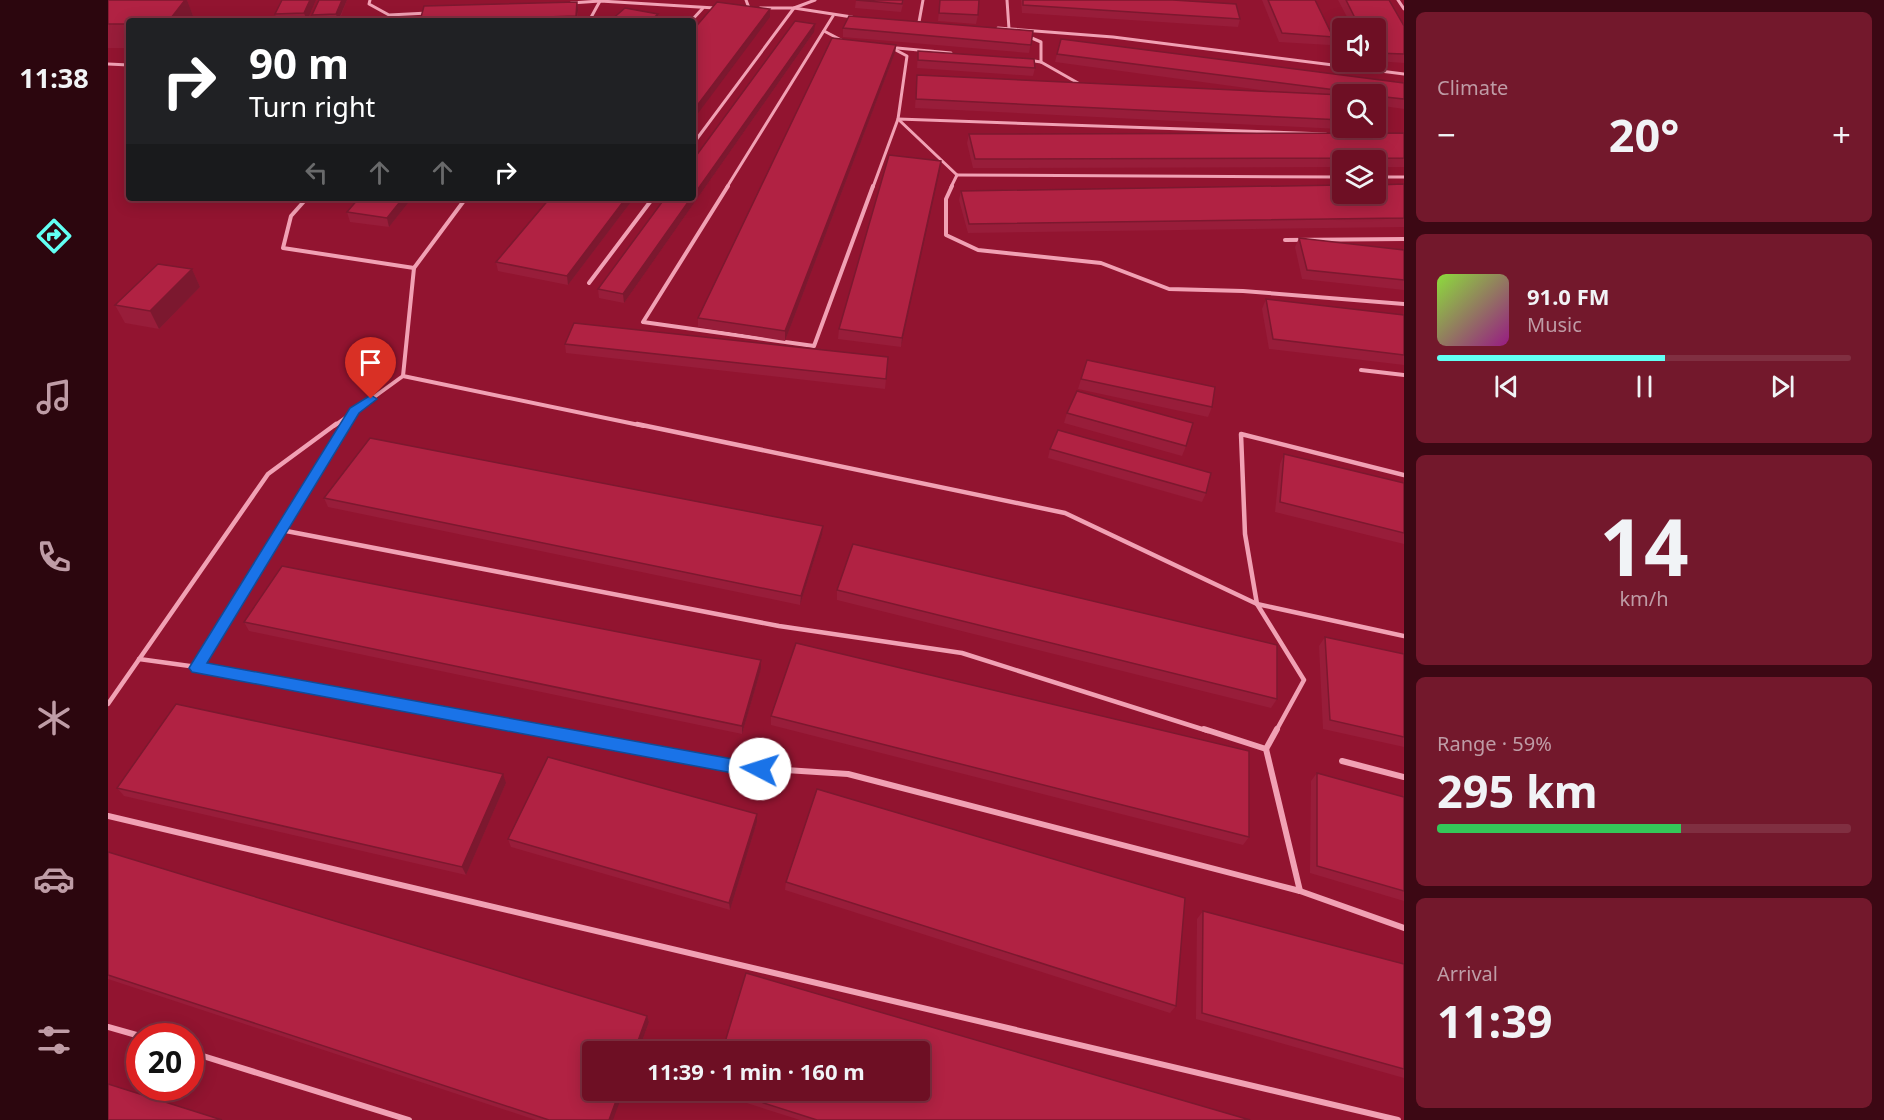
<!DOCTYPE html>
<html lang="en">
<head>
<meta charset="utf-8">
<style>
  :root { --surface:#6e0f24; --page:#73182c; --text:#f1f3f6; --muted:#bf9ca6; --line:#802f41; --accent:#62fff3 }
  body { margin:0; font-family:"Noto Sans",sans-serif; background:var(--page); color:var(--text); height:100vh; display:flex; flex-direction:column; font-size:22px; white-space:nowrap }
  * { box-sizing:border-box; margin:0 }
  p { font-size:20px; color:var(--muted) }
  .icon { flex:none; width:33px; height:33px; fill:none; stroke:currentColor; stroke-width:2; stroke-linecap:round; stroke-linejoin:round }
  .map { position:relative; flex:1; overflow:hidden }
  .panel { display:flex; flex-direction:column; gap:12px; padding:12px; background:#3c0814; width:480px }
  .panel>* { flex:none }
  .banner { position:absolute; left:18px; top:18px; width:570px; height:183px; border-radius:6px; box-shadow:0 3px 15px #0003,0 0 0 2px var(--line); background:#202124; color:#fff; overflow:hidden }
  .buttons { position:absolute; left:1224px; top:18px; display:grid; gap:12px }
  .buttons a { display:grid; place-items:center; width:54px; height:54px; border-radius:6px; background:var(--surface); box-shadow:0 3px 15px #0003,0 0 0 2px var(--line); font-size:30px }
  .speed { position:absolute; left:18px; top:1023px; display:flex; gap:12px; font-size:30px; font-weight:700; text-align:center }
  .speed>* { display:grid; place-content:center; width:78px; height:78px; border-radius:50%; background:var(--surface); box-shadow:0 3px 15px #0003,0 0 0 2px var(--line); line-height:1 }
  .speed .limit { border:9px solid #d22; background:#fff; color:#111 }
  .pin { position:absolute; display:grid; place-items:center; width:51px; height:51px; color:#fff; margin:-62px -26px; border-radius:50% 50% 50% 0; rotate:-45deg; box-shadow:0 0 6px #0007 }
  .pin .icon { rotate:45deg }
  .me { position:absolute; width:66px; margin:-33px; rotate:275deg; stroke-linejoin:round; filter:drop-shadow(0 0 4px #0008) }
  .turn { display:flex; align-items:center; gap:21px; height:126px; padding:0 24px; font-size:27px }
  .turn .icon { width:78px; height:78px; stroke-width:2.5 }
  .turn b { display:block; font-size:42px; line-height:51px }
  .lanes { display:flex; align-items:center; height:57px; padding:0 24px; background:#0003; justify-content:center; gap:30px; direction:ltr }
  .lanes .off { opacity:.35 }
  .big { font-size:45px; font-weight:700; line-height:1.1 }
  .panel .card { flex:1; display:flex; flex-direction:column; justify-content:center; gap:9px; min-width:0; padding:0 21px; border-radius:9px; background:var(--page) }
  .panel .dial { align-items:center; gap:0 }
  .dial b { font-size:78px; line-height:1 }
  .song { display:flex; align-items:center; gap:18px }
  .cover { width:72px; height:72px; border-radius:9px; background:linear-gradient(135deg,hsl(90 70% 55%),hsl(310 70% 35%)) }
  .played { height:6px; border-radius:3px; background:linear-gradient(90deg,var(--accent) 55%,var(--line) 55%) }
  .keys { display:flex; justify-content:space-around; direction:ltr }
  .heat { display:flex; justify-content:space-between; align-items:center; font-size:33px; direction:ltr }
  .charge { height:9px; border-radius:4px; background:linear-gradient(90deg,#34c759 59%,var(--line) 0) }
  .trip { position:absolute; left:474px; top:1041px; width:348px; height:60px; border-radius:6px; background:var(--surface); box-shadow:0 3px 15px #0003,0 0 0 2px var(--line); font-weight:700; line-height:60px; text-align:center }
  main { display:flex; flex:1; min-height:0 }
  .tabs { display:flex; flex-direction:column; width:108px; justify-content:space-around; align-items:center; background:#2c060e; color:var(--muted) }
  .tabs .icon { width:42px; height:42px }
  .tabs .on { color:var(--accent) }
  .tabs b { font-size:27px; color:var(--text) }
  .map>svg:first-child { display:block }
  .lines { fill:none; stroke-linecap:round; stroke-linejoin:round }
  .lane-far3 { stroke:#f1a1b4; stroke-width:3 }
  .lane-far2 { stroke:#f1a1b4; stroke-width:4 }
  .lane-far1 { stroke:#f1a1b4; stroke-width:4.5 }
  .lane { stroke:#f1a1b4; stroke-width:6 }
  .wall { fill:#981d3a }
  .shaded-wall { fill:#7c182f }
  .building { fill:#b12243; stroke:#7c182f; stroke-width:1.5 }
  .route { fill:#1a73e8; stroke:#114b97; stroke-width:1.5 }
</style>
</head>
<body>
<main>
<nav class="tabs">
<b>11:38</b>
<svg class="icon on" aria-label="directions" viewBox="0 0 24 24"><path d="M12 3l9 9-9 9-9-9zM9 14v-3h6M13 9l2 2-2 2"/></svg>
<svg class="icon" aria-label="music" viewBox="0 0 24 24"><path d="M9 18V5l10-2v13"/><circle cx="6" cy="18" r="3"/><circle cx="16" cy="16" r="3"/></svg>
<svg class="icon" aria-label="phone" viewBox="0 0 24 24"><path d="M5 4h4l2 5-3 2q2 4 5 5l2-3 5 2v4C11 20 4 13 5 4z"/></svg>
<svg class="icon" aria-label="climate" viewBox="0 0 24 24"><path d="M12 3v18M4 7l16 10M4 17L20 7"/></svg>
<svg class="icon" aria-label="car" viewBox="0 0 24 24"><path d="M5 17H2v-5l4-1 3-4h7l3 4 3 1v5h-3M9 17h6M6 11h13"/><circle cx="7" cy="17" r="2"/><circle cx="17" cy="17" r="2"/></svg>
<svg class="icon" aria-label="filters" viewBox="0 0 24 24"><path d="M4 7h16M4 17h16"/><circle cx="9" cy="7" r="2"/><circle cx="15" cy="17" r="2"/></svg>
</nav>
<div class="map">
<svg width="1296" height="1120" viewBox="0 0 1296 1120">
  <rect width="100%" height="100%" fill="#921430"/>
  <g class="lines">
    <g class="lane-far3">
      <polyline points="262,0 261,4 281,15 320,13"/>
      <polyline points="638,0 641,8"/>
      <polyline points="899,0 901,29 903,30"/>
      <polyline points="1290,0 1296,9"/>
      <polyline points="463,3 492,1 607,8"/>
      <polyline points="652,8 686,8 744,17"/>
      <polyline points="481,21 492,1"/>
      <polyline points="583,21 595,8"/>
      <polyline points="811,22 815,0"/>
      <polyline points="890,28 1005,37 1296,74"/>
      <polyline points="716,31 735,41"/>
      <polyline points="919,36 933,42 933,62 970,83"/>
      <polyline points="784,48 799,56 790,119 849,175 843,187"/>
      <polyline points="789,48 843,53"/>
      <polyline points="920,60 933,62"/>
      <polyline points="0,64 21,65"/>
      <polyline points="585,144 686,8 707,0"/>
      <polyline points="849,175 1234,177"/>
      <polyline points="1268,177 1296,177"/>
      <polyline points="619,187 725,16"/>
      <polyline points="765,187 790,119 1218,134"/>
    </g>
    <g class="lane-far2">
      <polyline points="620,186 535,322 706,346 765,186"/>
      <polyline points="844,186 838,199 838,235 870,250 993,263 1061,289 1135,291 1296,304"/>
      <polyline points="199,198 183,216 175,248 306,268 358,198"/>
      <polyline points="1177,240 1296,239"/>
      <polyline points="306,268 295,376 536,426"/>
      <polyline points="481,283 545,198"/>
      <polyline points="1253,370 1296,375"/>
      <polyline points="226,426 295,376"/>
      <polyline points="238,426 245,414"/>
    </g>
    <g class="lane-far1">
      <polyline points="529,424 957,513 1149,604 1296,636"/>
      <polyline points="173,530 671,626 854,653 1100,731"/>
      <polyline points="31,659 89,667 434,731"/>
      <polyline points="89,667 239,424"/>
      <polyline points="0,704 160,474 228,424"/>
      <polyline points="1168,731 1196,680 1149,604 1137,534 1133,434 1296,475"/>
    </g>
    <g class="lane">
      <polyline points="426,729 630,767 740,774 1192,891 1296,928"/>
      <polyline points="1096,729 1158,749 1192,891"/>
      <polyline points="1158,749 1169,729"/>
      <polyline points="1234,761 1296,777"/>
      <polyline points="0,816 1290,1120"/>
      <polyline points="0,1027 32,1036"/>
      <polyline points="82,1052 301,1120"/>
    </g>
  </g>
  <g class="wall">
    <polygon points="0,0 79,0 87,21 21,21 21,48 0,48"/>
    <polygon points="174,0 208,0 199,21 169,21 167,14"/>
    <polygon points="211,0 239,0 231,21 206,21 204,15"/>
    <polygon points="748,0 796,0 793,12 747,8"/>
    <polygon points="832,0 870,15 868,24 830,21"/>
    <polygon points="913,0 1065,0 1132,19 1130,27 914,13"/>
    <polygon points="1154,0 1207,0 1225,37 1222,45 1171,42"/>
    <polygon points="1230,0 1281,0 1296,26 1296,63 1268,61 1268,28 1245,28"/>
    <polygon points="469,2 470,10 469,21 312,21"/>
    <polygon points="735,28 925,31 921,53 735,37"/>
    <polygon points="706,32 516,303 491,298 490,289"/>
    <polygon points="788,45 787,53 677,341 590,327 590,318"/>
    <polygon points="810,51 927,68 925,76 809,68"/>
    <polygon points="949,54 1296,83 1296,109 1268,105 1268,94 1234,94 1234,128 1268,128 1268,106 1276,122 1272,131 807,108 809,75 1168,92 947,62"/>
    <polygon points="1296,133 1296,167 1268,167 1268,160 1234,160 1234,167 865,168 859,143 861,134"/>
    <polygon points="833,161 793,347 730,339 731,329"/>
    <polygon points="1296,184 1296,227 860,233 851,200 853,191"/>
    <polygon points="251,198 304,198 281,227 242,222 239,212"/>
    <polygon points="442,198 526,198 460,285 390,271 388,262"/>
    <polygon points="1191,238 1296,250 1296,290 1194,279 1187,247"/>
    <polygon points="84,269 92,287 51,329 17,323 7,305"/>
    <polygon points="1158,299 1296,315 1296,365 1161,349 1154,309"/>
    <polygon points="457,344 778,379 777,389 458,353"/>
    <polygon points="979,360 1104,407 1100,417 970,389"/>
    <polygon points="959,413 1078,446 1074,456 956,423"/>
    <polygon points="942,449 1098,493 1094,502 940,458"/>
    <polygon points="1176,454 1296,483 1296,544 1167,512 1172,464"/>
    <polygon points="216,498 715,526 714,535 692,605 220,507"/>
    <polygon points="729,590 1169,699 1163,708 729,600"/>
    <polygon points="136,622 653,660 653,669 634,734 141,631"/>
    <polygon points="1217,637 1296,654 1296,747 1215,729 1211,646"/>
    <polygon points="663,716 1141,837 1135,845 663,725"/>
    <polygon points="1209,773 1296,797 1296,901 1202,873 1203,781"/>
    <polygon points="398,783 358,875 16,796 9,788"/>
    <polygon points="649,822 622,910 403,847 400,839"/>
    <polygon points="0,852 539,1016 541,1022 530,1052 484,1052 505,1120 428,1120 0,979"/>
    <polygon points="678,882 1068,1006 1062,1013 677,890"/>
    <polygon points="1095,911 1296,964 1296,1078 1088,1019 1089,919"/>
    <polygon points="604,1090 812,1090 1142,1120 692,1120 604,1092"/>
  </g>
  <g class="shaded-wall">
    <polygon points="77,0 79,0 87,21 65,21 63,18"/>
    <polygon points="202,0 208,0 199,21 196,13"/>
    <polygon points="234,0 239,0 230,21 228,14"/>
    <polygon points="469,2 470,10 468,21 468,16"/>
    <polygon points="662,9 662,17 585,120 585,111"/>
    <polygon points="550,14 550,21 542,21"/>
    <polygon points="707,24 706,32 516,303 515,294 583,198 585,198 585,196"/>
    <polygon points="788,45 787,53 677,341 677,331"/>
    <polygon points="833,161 832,170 793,347 794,338"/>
    <polygon points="295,198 304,198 281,227 279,218"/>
    <polygon points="518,198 526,198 460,285 459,276"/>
    <polygon points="84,269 92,287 51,329 42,311"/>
    <polygon points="715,526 714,535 692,605 693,596"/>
    <polygon points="653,660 653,669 634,734 634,726"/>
    <polygon points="395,774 398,783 358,875 354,867"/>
    <polygon points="649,814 649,822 622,910 621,903"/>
    <polygon points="539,1016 541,1022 530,1052 526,1052"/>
    <polygon points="512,1090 516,1090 505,1120 501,1120"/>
  </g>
  <g class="building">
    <polygon points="0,0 77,0 63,18 30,18 28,21 21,21 21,24 0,24"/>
    <polygon points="174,0 202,0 196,13 167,14"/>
    <polygon points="211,0 234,0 228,14 204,15"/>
    <polygon points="748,0 795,0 794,4"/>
    <polygon points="832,0 871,0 870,15 831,13"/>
    <polygon points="915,0 1065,0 1128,4 1132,19 915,5"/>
    <polygon points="1160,0 1207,0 1225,37 1174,33"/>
    <polygon points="1238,0 1281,0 1296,26 1296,54 1268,53 1268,28 1252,28"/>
    <polygon points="469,2 468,16 312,21 316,6"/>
    <polygon points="609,2 662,9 585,111 585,30"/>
    <polygon points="517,8 550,14 542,21 502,21"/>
    <polygon points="741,16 925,31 923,45 735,28"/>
    <polygon points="687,21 707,24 585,196 585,160"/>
    <polygon points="724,38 788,45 677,331 590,318"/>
    <polygon points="953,39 1296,83 1296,99 1268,96 1268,94 1259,94 949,54"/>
    <polygon points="810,51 926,59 927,68 810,60"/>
    <polygon points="809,75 1234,95 1234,120 808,99"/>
    <polygon points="1268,106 1276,122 1268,122"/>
    <polygon points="1296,133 1296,158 867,159 861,134"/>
    <polygon points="781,155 833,161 794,338 731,329"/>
    <polygon points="1296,184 1296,218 861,224 853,191 1234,185 1234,194 1268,194 1268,185"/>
    <polygon points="251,198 295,198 279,218 239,212"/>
    <polygon points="442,198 518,198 459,276 388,262"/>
    <polygon points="557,198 583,198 515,294 490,289"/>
    <polygon points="1191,238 1296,250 1296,280 1199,270"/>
    <polygon points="50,264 84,269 42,311 7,305"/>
    <polygon points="1158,299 1296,315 1296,355 1165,339"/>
    <polygon points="466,323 780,357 778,379 457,344"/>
    <polygon points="979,360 1107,387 1104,407 973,379"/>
    <polygon points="969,391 1085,423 1078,446 959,413"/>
    <polygon points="950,430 1103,473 1098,493 942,449"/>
    <polygon points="262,438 715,526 693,596 216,498"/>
    <polygon points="1176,454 1296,483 1296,533 1172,502"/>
    <polygon points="745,544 1169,645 1169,699 729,590"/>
    <polygon points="174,566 653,660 634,726 136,622"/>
    <polygon points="1217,637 1296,654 1296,737 1222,720"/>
    <polygon points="688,643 1141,751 1141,837 663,716"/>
    <polygon points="68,704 395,774 354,867 9,788"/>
    <polygon points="440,757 649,814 621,903 400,839"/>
    <polygon points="1209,773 1296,797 1296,891 1209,866"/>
    <polygon points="709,789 1077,898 1068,1006 678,882"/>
    <polygon points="0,852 539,1016 526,1052 484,1052 484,1090 512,1090 501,1120 441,1120 0,975"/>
    <polygon points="1095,911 1296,964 1296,1069 1094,1013"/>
    <polygon points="638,973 1142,1120 709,1120 615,1090 812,1090 812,1052 614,1052"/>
    <polygon points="0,1084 114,1120 0,1120"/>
  </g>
  <polygon class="route" points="263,395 269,399 251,413 99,663 630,760 658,764 660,769 658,774 652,776 630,774 84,672 81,668 84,663 242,408"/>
</svg>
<div class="buttons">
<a><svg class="icon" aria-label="sound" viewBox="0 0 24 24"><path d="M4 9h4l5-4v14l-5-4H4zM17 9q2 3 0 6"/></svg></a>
<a><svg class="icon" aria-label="search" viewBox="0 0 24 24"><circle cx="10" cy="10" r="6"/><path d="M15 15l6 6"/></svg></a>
<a><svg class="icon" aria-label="layers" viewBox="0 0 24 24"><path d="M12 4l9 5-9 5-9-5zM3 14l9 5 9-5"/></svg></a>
</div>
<div class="speed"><div class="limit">20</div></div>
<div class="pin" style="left:263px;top:399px;background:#d93025"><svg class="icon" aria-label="arrive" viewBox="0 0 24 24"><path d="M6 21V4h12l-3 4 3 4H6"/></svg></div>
<svg class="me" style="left:652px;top:769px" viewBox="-20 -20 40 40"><circle r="19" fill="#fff"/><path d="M0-13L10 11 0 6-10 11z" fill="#1a73e8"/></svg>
<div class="trip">11:39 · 1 min · 160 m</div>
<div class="banner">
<div class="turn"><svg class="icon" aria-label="right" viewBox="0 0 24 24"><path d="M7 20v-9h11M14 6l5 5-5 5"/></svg><div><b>90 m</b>Turn right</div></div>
<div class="lanes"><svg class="icon off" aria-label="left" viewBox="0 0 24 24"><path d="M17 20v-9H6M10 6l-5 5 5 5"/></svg><svg class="icon off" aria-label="ahead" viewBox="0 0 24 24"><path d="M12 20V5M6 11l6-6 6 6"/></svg><svg class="icon off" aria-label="ahead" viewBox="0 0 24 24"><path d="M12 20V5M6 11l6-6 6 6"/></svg><svg class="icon" aria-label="right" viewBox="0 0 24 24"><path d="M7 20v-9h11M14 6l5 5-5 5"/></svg></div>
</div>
</div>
<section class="panel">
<div class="card"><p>Climate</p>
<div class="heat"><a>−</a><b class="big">20°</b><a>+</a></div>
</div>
<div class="card">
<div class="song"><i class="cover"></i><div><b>91.0 FM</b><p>Music</p></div></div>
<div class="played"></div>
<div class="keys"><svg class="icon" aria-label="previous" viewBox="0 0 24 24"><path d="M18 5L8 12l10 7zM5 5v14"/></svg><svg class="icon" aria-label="pause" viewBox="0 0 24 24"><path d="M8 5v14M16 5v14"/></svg><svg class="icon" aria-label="next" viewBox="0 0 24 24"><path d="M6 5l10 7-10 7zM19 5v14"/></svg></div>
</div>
<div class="card dial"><b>14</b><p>km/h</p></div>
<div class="card"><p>Range · 59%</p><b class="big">295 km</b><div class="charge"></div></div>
<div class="card"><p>Arrival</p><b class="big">11:39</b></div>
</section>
</main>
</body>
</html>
